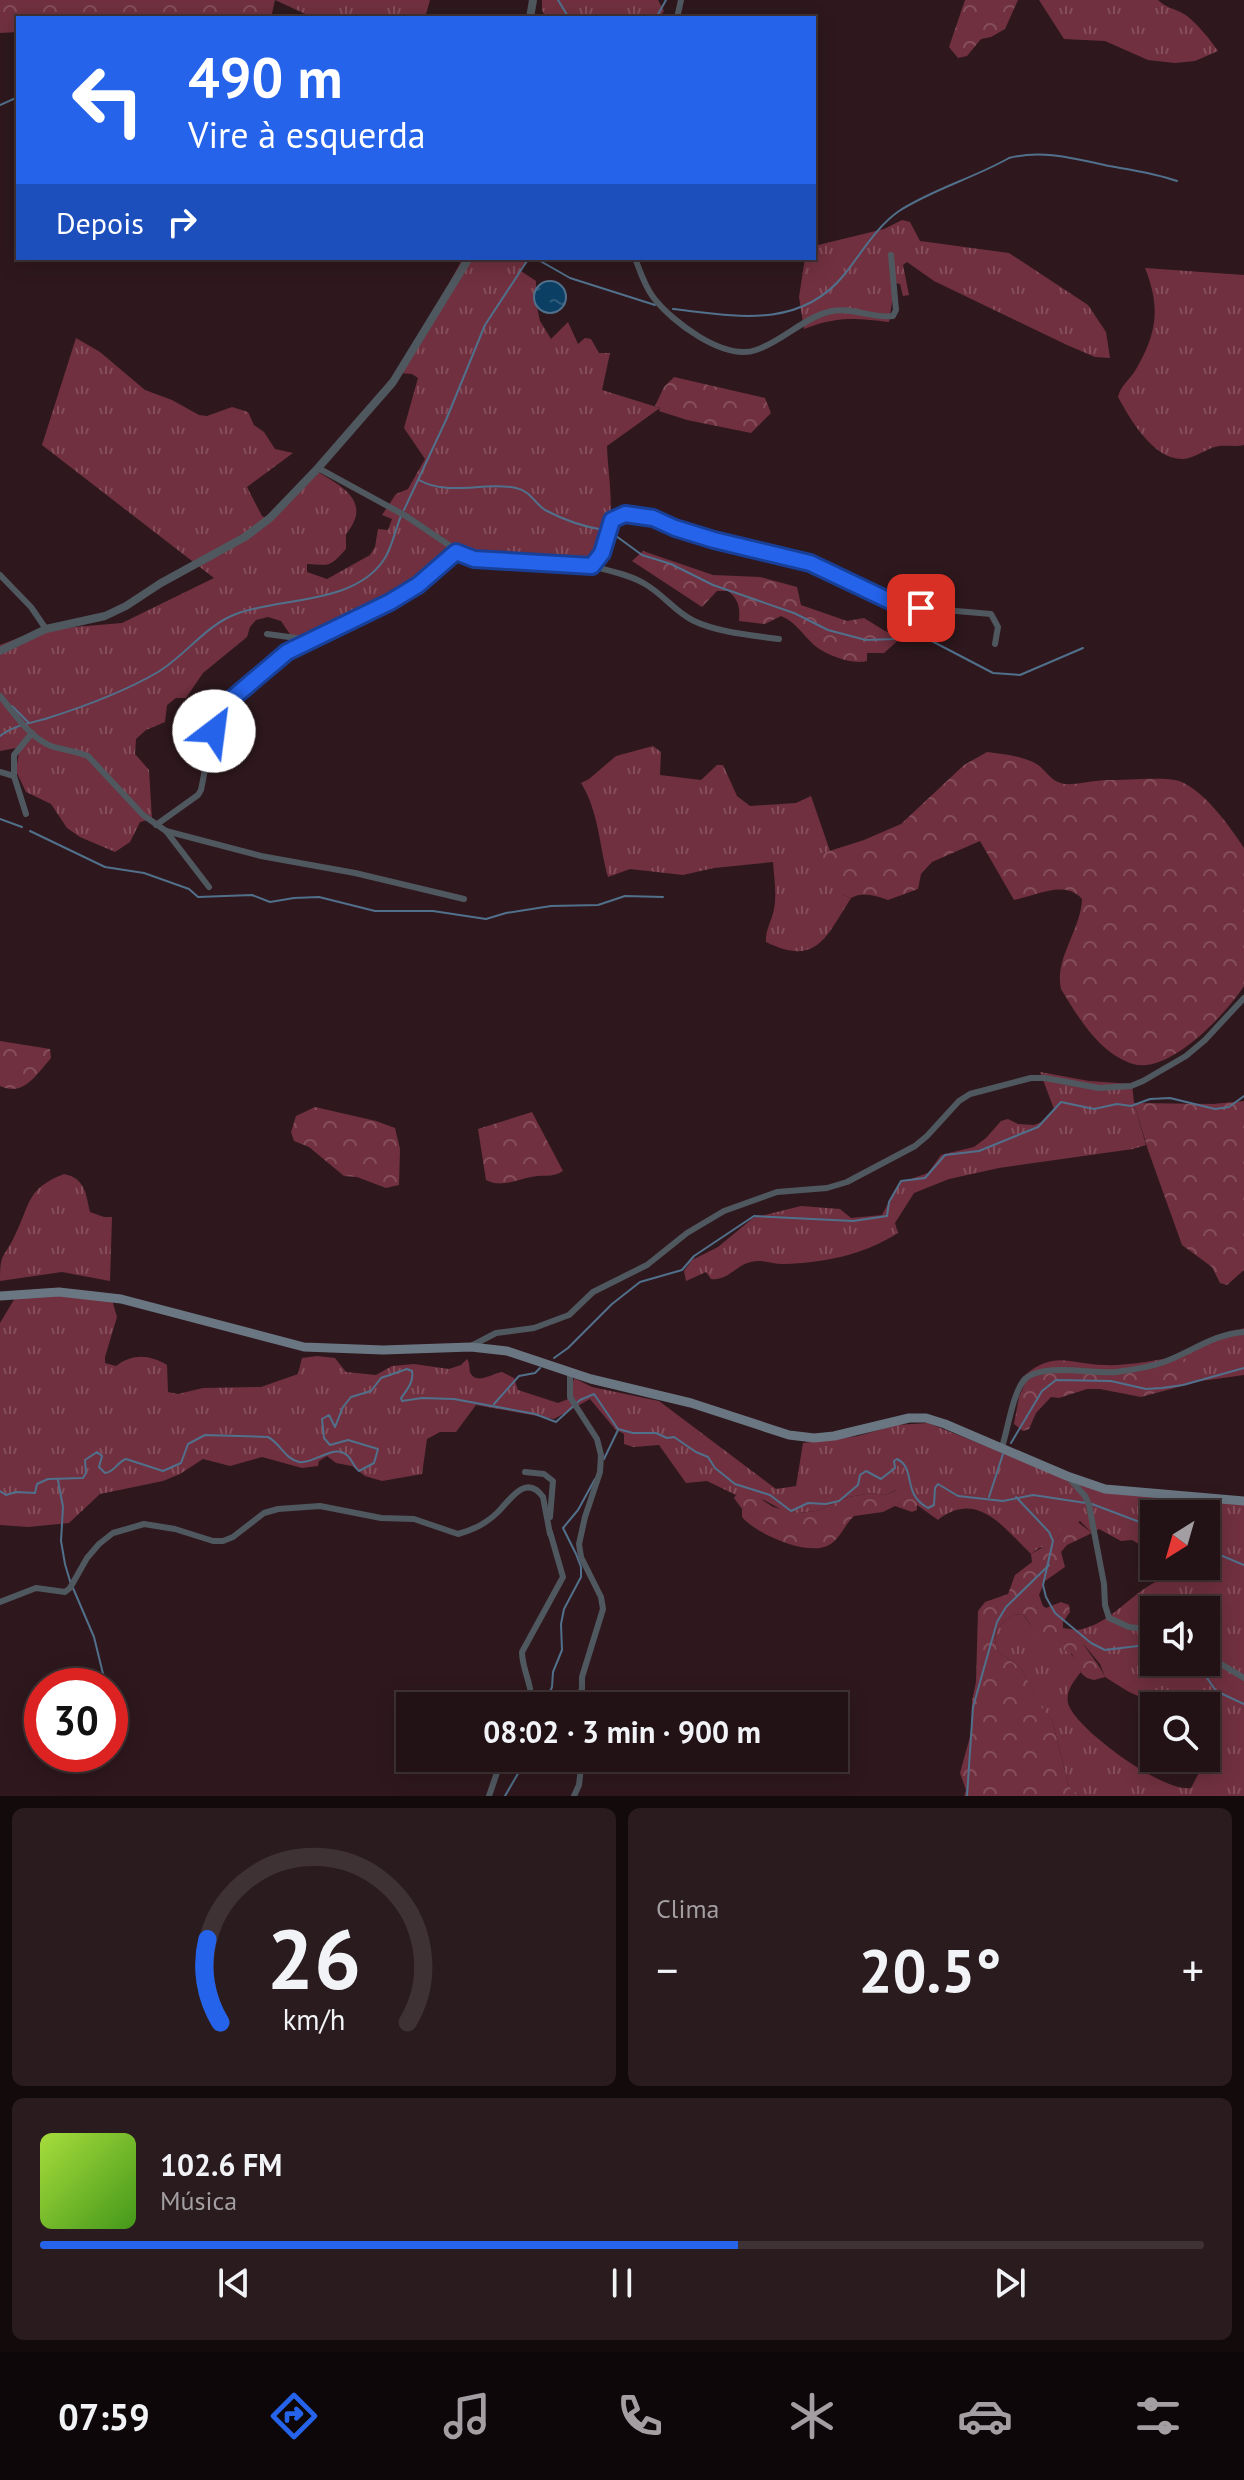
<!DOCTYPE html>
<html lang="pt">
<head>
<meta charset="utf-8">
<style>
  :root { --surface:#221216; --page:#2a1b1f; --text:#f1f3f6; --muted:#a29ea1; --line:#3f3235; --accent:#2563eb }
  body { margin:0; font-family:"PT Sans",sans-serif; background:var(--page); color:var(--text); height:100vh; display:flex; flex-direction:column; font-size:30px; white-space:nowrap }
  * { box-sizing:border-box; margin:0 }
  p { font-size:26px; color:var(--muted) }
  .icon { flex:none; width:44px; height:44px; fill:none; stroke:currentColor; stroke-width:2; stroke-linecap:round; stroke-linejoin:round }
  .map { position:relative; height:1796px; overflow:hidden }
  .sheet { display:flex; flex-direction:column; gap:12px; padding:12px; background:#130a0c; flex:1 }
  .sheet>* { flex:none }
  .hud { position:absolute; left:16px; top:16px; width:800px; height:244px; border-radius:0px; box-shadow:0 4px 20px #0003,0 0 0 2px var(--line); background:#2563eb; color:#fff; overflow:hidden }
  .needle { width:52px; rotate:217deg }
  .fabs { position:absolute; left:1140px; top:1500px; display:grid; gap:16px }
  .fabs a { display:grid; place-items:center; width:80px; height:80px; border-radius:0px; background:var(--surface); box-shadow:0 4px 20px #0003,0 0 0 2px var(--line); font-size:40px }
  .speed { position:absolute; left:24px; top:1668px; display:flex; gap:16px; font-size:40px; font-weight:700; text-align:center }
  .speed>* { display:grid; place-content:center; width:104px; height:104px; border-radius:50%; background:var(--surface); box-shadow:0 4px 20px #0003,0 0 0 2px var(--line); line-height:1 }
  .speed .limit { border:12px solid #d22; background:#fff; color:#111 }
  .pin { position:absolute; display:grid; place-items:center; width:68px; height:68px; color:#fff; margin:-34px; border-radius:16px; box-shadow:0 4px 12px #0006 }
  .me { position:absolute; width:88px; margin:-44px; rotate:30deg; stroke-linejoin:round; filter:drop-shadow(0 0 6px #0008) }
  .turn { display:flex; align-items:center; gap:28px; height:168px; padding:0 40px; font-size:36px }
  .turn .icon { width:104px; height:104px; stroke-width:2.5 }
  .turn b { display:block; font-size:56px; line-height:68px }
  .then { display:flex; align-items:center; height:76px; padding:0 40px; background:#0003; gap:16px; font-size:30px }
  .big { font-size:60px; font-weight:600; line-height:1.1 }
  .sheet .tile { flex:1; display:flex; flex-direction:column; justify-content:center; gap:12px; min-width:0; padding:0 28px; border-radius:12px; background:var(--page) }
  .sheet .dial { align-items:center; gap:0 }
  .dial svg { height:208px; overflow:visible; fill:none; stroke:var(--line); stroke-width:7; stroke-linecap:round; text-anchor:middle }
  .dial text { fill:var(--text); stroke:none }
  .song { display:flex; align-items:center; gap:24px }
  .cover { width:96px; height:96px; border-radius:12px; background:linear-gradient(135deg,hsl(80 70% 55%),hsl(100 70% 35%)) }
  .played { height:8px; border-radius:4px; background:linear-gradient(90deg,var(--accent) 60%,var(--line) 60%) }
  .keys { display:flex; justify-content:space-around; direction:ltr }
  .heat { display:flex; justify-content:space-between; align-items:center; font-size:44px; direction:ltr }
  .sheet .tiles { flex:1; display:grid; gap:12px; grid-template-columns:1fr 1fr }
  .tile:last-child { grid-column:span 2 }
  .trip { position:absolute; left:396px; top:1692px; width:452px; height:80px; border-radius:0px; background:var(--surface); box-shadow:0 4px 20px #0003,0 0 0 2px var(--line); font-weight:600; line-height:80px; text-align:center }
  .tabs { display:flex; height:128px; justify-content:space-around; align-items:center; background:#0e0709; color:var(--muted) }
  .tabs .icon { width:56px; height:56px }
  .tabs .active { color:var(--accent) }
  .tabs b { font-size:36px; color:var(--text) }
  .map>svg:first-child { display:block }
  .grass { fill:url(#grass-tufts); fill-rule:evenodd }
  .forest { fill:url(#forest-crowns) }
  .water { fill:url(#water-ripples); stroke:#51708b; stroke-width:2 }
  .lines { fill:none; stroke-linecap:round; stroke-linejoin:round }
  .stream { stroke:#51708b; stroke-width:2 }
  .minor { stroke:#50585f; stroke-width:6 }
  .tertiary { stroke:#50585f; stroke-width:8 }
  .secondary { stroke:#6a7783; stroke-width:9 }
  .route-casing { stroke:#184099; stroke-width:20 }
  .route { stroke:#2563eb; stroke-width:14 }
</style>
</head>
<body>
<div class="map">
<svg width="1244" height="1796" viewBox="0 0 1244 1796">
  <defs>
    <pattern id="grass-tufts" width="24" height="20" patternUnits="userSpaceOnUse" patternTransform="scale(2)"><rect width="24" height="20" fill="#70303f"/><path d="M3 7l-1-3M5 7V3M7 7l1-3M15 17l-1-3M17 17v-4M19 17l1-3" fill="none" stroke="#854e5b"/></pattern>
    <pattern id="forest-crowns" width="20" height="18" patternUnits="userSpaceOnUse" patternTransform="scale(2)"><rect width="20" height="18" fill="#70303f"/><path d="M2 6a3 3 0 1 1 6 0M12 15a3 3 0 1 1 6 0" fill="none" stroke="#854e5b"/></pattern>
    <pattern id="water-ripples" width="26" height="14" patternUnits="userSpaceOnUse" patternTransform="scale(2)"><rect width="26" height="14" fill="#0b3f64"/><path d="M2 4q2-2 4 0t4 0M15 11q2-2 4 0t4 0" fill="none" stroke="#2f5b7a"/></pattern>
  </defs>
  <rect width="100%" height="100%" fill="#2e181d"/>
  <g class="grass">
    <polygon points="275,0 430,0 425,18 314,18"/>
    <polygon points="542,0 658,0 664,11 659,18 546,18 542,10"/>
    <path d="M1039,0H1158C1167,9 1178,9 1187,16C1199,26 1209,38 1218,51L1195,61L1175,63L1148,60L1105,41L1064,39Z"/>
    <path d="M902,220L910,222L920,241L1009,253L1088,305L1106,332L1110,358L1095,357L1067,345L934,281L907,262L903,265L909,295L903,296L900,284L895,283L889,322C855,318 837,316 804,329L799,297L805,258H814V246L884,229Z"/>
    <path d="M463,258H528L521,271L536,281V303L540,321L551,339L568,322L578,344L585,338L591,339L599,353H610L602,390L660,408L607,446C608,485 621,531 592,562L521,565L463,559L413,594L397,602L362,609L294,640L281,621L268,617L256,620L250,627L247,637L203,673L186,698H176L167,705L165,722L146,730L136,739L135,754L149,770L152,819L140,822L130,842L115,852L80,837L67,828L51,804L26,792L16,771L19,752L16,748L0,751V645L39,630L122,623L214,578L42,445L76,338L100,352L145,390L172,400L199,415L207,416L232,407L248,412L254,425L264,432L275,449L293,453L247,487L262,516L266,518L313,469C339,485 374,500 346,534V549C329,568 330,565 307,564V572L327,579L370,555L375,547L378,529L388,530L392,519L382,515L396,494L408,489L425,459L404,428L418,378L412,374L400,373Z"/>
    <path d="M1145,268L1244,275V445C1235,447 1227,445 1219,446C1207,448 1197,457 1184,459C1154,461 1130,419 1118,397C1120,387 1129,380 1135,371C1157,334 1161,308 1145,268Z"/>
    <path d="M653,746L661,752L660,775L701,780L717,765H723L737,796L750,806L796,803L811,796L830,851L820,854L843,895L851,898C826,937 817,967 766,942C765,930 772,921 774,909C777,894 774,877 773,862L714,868L683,875L630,869L608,877C599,845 599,812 581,783L589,779L616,756Z"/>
    <path d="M1040,1072L1089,1081L1132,1084L1134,1103L1146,1145L1133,1149L999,1168L949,1179L914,1193L895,1223L898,1233C863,1255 824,1263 783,1264C773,1264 761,1259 751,1262C736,1265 728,1281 711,1279L706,1272L686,1281L684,1271L692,1260L718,1247L753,1218L801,1206L840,1209L851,1218L882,1215L899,1183L928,1173L941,1155L974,1147L986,1138L1001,1121L1008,1119L1018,1124L1034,1125L1044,1121L1054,1109Z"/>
    <path d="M64,1174C85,1178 86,1194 90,1212L104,1217H112L110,1281L62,1272L0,1281C0,1251 4,1259 15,1235C31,1203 26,1189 64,1174Z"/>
    <path d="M48,1295L112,1300L117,1317L105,1357V1363L116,1366C133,1353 150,1355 167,1365L168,1392L178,1394L203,1388L261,1387L298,1374L302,1358L317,1356L335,1358L346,1372L376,1375L392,1366L414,1364L449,1369L461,1365L467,1359C470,1363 469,1368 470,1372C476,1386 493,1373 502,1372L514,1378L518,1390L558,1403L573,1397L572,1387L574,1378L592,1387L659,1401L776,1489L796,1486L803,1443L858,1436L896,1425L928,1423L1085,1486L1244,1504V1796H1080L1069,1787L1052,1720L1042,1709L1021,1668L997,1651L995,1640L997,1628L1012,1615L1023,1614C1042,1647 1070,1637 1081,1672C1073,1682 1064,1693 1069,1706C1080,1732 1164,1793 1191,1788L1214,1744L1206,1737V1706H1161L1129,1692L1105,1677L1100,1664L1080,1640L1077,1630C1104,1627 1125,1601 1147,1587C1153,1583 1158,1581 1164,1577L1165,1566H1206V1514H1154V1553L1132,1540L1121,1541L1099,1529L1092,1533L1080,1521L1050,1545L1039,1548L1031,1554C1004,1528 977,1489 938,1520L917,1505V1500L896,1490L885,1495L872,1493L848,1497L817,1511L797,1513L784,1511L764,1500L738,1492L736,1495L707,1481L686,1483L659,1445L633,1447L624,1444V1434L615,1429L590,1399L554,1419L476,1405L456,1432H440L427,1439L422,1474L382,1481L365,1476L352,1466L336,1463L327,1456L319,1461L318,1466L302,1468L262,1457L230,1466L203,1459L180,1474L163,1481L100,1494L69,1523L28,1527L0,1525V1323L15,1298ZM1154,1610H1206V1662H1154Z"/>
    <polygon points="1244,1328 1244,1375 1201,1381 1202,1374 1174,1357"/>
  </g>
  <g class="forest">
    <polygon points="0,0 275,0 271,18 18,18 18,32 0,33"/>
    <polygon points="965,0 1018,0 1005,29 991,37 981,39 967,56 958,58 949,47"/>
    <polygon points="674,377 765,398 771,413 751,433 687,420 659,411 660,408 655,406 664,387"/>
    <path d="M643,551L713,575L760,577L797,587L801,605L847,621L864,618L885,631L902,637L884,653H867V661C852,665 826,655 814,645C802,634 796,622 781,616L765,624L739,621C740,607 739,600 728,591H717L702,607L632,561Z"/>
    <path d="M987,752C1003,754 1021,756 1035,763C1046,769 1050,782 1065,784C1078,785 1094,780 1108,780C1124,780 1161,777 1175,780C1201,785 1231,828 1244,848V986C1226,1014 1169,1075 1133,1064C1099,1053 1078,1017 1061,989C1054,959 1081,930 1082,899C1065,879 1035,896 1014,900L980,841L932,862L921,874L918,889L888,900C876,896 863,891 851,898L843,895L815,868L820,854L864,840L901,824L964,765Z"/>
    <path d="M0,1041L50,1049L51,1058C36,1075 24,1097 0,1086Z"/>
    <polygon points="1244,1101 1244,1270 1227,1285 1220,1283 1212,1267 1182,1245 1148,1150 1134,1103 1213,1104"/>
    <polygon points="315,1107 376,1121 395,1128 400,1149 399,1185 386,1188 357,1177 344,1176 309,1147 294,1141 291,1132 296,1116"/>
    <path d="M532,1112L563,1171C552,1178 544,1174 531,1177C515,1180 501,1188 486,1180L478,1129Z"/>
    <path d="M1174,1357L1193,1360L1202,1374L1201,1381L1141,1397L1100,1389H1087L1059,1398L1051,1397L1036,1413L1029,1429L1023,1431L1014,1424L1019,1397L1027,1379L1025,1375C1055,1350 1070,1364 1104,1365C1127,1366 1151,1361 1174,1357Z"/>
    <path d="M904,1487L913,1491L917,1500V1510L912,1512L895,1506L883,1512L854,1516C845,1524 840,1539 829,1545C809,1557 756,1534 742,1517V1509L734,1498L738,1492L749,1491L773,1507L797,1513L817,1511L848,1497L872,1493L885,1495Z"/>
    <path d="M1070,1516L1092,1533L1067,1545L1061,1552L1065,1567L1045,1581L1039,1595L1043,1606L1046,1608L1061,1602L1069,1605L1070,1612L1063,1622V1628L1077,1630C1082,1648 1097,1659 1105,1677L1094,1680L1087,1678L1082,1674L1072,1654L1038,1635L1023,1614L1012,1615L997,1628L995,1640L997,1651L1021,1668L1042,1708L1052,1720L1069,1787L1080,1796H964L966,1790L960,1773L971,1733L972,1701L976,1682L978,1611L985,1602L1008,1594L1015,1575L1032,1562L1031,1554L1059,1538L1060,1521Z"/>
  </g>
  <circle class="water" cx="550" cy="297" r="16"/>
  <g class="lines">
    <g class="stream">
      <polyline points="558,0 569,18"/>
      <polyline points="656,18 666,0"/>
      <polyline points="0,105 18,97"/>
      <polyline points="535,258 570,278 655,305"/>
      <path d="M673,309C734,316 799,330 844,275C861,254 876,227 899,211C933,189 974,178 1009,158C1043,149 1076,159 1109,166C1132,170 1155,173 1177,181"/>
      <path d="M419,480C449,497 484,481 516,488C531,491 534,503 545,510C562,519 585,527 604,530"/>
      <polyline points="404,510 446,420 485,325 529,258"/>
      <polyline points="612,533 642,555 671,564 713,585 794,613 828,630 866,640 926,638 993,673 1020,675 1083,648"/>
      <polyline points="12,706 28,722"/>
      <path d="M0,736C13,726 29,723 45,719C83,707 124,692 158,672C186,655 206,625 236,614C280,597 352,605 383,561C392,549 395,530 401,516"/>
      <polyline points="0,819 22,827"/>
      <polyline points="30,831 105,867 144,873 189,889 198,897 252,895 270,902 294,898 319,897 375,911 433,911 486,919 506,913 551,906 598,905 625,896 663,897"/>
      <polyline points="554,1358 568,1348 612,1304 640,1282 682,1270 694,1256 754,1216 853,1221 887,1216 889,1202 901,1181 925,1178 945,1155 979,1151 1038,1127 1061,1102 1094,1109 1117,1104 1131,1106 1150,1099 1170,1098 1215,1109 1229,1107 1244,1096"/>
      <polyline points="494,1404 519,1376 535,1373 540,1368"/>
      <polyline points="1011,1443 1042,1391 1056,1380 1111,1381 1146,1389 1162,1388 1183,1385 1244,1368"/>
      <polyline points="604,1459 618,1430"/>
      <polyline points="58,1480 63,1507 61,1541 65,1564 70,1581 94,1637 106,1686"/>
      <path d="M0,1491L6,1495L16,1492L35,1493L37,1484L48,1479L83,1478L86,1473L85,1460L97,1452L102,1456L99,1467L105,1473C115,1472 117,1462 126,1459L163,1471L181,1463L188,1444L205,1435L268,1437C280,1443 285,1459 299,1462C314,1465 334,1442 348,1456C352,1460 354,1467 359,1471L374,1463L378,1449L348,1440L330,1445L324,1438L322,1419L329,1415L335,1427L343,1407L351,1397L371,1391L381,1378L407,1369L412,1371C414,1382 407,1390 401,1398L402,1401L422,1398L454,1399L535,1414L556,1422L580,1400L594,1394L618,1429L633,1433H656L667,1438L674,1437L696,1452L708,1457L715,1468L735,1484L770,1495L791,1511L808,1503L826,1504L839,1501L858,1485L860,1475L866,1471L881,1479L895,1468L894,1461L897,1459C917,1469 901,1493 928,1508L934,1505L935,1488L938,1484L958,1496L1003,1501L1033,1495L1086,1503"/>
      <polyline points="989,1497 1003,1454"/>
      <polyline points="1016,1497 1049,1532 1053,1541 1043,1585 1046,1597 1055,1613 1091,1643 1105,1650 1154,1644"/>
      <polyline points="1092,1504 1145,1524 1154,1521"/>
      <polyline points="1206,1549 1244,1565"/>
      <polyline points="1196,1662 1216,1691 1244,1704"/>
      <polyline points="110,1698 113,1706"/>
      <polyline points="544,1706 552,1687 553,1672 562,1650 561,1624 564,1609 581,1577 581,1567 576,1554 563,1528 578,1510 595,1479"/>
      <polyline points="505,1796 527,1758"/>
      <polyline points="967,1796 973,1707 997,1622 1006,1607 1049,1565"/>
    </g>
    <g class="minor">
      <polyline points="677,18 681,0"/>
      <path d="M635,258C640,271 644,285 653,297C672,322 724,361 756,350C783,341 804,317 832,311C853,307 873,319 893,316L896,310L891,255"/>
      <polyline points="318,468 406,516 465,556 486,560 592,566 602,553 612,520 625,514 636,514 714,540 810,563 890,601 921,608 991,614 998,627 995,644"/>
      <path d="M592,566C609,571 629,574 645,584C663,594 675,612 694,621C720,633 751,635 779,639"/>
      <polyline points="0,575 31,607 46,629"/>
      <polyline points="267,634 311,640"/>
      <path d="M0,696C15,714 29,737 51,746C63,750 76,751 88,756L143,815L166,831L261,856L355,873L464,899"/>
      <path d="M178,734C192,727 201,720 214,731"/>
      <polyline points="0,772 14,776"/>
      <polyline points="26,814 14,776 14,755 32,733"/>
      <polyline points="156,825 198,795 201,790 215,718 221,708 287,652 390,602 418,585 456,552"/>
      <polyline points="166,831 209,887"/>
      <polyline points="473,1345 496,1333 534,1328 569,1315 593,1292 647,1265 687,1233 724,1211 777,1192 827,1188 847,1182 915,1146 927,1136 959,1101 970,1094 1031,1078 1045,1078 1099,1088 1131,1086 1143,1081 1186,1056 1205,1040 1244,998"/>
      <polyline points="570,1372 570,1397 597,1439 601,1455 600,1472 585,1517 579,1544 581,1557 601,1597 603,1609 582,1677 582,1706"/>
      <path d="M1002,1447C1008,1429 1013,1390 1026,1378C1045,1363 1092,1374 1116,1372C1132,1370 1150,1367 1164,1362C1192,1352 1213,1334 1244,1332"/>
      <polyline points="525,1472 544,1474 553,1481 550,1517"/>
      <polyline points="1069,1478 1085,1496 1089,1505 1104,1584 1105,1605 1109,1618 1129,1627 1154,1630"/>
      <path d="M0,1602L36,1588L65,1592L70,1588L87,1558L99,1544L113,1533L144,1524L175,1529L213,1541H223L233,1537L264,1513L278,1509L320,1506L381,1518L414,1519L458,1534C473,1530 487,1523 498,1512C510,1500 526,1473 543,1497L550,1534"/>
      <polyline points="1206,1655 1244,1678"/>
      <path d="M531,1706C533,1684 522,1670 522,1652L563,1577L550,1532"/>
      <polyline points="573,1706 581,1691"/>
      <polyline points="489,1796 502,1758"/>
      <polyline points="574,1796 579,1785 582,1758"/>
    </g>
    <g class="tertiary">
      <polyline points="530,18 533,0"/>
      <polyline points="0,651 46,629 105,616 126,606 161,583 245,537 270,518 318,468 393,382 469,258"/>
    </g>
    <polyline class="secondary" points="0,1296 59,1292 121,1299 304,1347 383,1350 471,1347 507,1351 591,1379 691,1403 789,1435 814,1438 834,1436 909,1418 926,1418 945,1424 1067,1476 1105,1489 1244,1501"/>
  </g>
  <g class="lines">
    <g class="route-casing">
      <polyline id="route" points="214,731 215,718 221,708 287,652 390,602 418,585 456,552 474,559 592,566 602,553 612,520 625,514 653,518 675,528 714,540 810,563 890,601 921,608"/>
    </g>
    <use href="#route" class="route"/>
  </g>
</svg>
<div class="fabs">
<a><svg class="needle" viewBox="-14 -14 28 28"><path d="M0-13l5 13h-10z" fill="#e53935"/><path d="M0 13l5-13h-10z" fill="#a29ea1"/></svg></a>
<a><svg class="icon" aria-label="sound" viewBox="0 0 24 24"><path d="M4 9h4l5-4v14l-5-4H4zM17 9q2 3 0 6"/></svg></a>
<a><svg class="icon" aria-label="search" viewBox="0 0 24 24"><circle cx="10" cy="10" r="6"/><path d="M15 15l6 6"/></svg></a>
</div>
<div class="speed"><div class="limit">30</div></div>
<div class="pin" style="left:921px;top:608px;background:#d93025"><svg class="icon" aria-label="arrive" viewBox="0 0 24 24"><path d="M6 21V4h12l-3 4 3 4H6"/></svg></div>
<svg class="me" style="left:214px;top:731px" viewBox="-20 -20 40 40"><circle r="19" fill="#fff"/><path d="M0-13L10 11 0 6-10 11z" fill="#2563eb"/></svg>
<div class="trip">08:02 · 3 min · 900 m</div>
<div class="hud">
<div class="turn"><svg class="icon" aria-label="left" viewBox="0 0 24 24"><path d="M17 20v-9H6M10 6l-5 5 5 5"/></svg><div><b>490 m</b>Vire à esquerda</div></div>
<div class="then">Depois<svg class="icon" aria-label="right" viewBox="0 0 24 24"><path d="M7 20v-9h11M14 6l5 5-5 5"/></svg></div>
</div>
</div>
<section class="sheet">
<div class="tiles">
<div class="tile dial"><svg viewBox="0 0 100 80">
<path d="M14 69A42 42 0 1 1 86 69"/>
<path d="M14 69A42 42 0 0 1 9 37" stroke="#2563eb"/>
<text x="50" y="56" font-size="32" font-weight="700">26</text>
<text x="50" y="72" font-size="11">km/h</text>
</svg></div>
<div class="tile"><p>Clima</p>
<div class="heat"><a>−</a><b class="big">20.5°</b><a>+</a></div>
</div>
<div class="tile">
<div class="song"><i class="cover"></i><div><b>102.6 FM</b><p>Música</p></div></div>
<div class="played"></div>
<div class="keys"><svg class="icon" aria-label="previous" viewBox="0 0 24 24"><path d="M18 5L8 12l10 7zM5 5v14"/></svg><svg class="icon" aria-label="pause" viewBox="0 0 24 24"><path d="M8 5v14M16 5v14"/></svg><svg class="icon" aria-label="next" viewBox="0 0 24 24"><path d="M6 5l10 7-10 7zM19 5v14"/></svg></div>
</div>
</div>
</section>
<nav class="tabs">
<b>07:59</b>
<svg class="icon active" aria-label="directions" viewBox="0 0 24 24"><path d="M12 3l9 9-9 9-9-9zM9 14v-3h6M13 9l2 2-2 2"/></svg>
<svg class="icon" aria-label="music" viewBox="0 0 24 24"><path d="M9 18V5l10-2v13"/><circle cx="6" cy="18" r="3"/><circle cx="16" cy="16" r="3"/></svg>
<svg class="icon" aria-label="phone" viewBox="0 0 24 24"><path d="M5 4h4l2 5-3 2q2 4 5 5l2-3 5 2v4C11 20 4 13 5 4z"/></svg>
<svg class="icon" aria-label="climate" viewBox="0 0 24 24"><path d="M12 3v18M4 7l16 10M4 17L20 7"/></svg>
<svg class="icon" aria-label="car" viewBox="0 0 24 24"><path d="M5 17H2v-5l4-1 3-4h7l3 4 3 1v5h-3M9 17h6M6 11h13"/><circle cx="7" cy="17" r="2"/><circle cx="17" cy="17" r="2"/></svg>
<svg class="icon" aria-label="filters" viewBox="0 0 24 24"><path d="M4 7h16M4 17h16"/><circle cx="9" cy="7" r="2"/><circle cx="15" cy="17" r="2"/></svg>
</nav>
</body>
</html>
